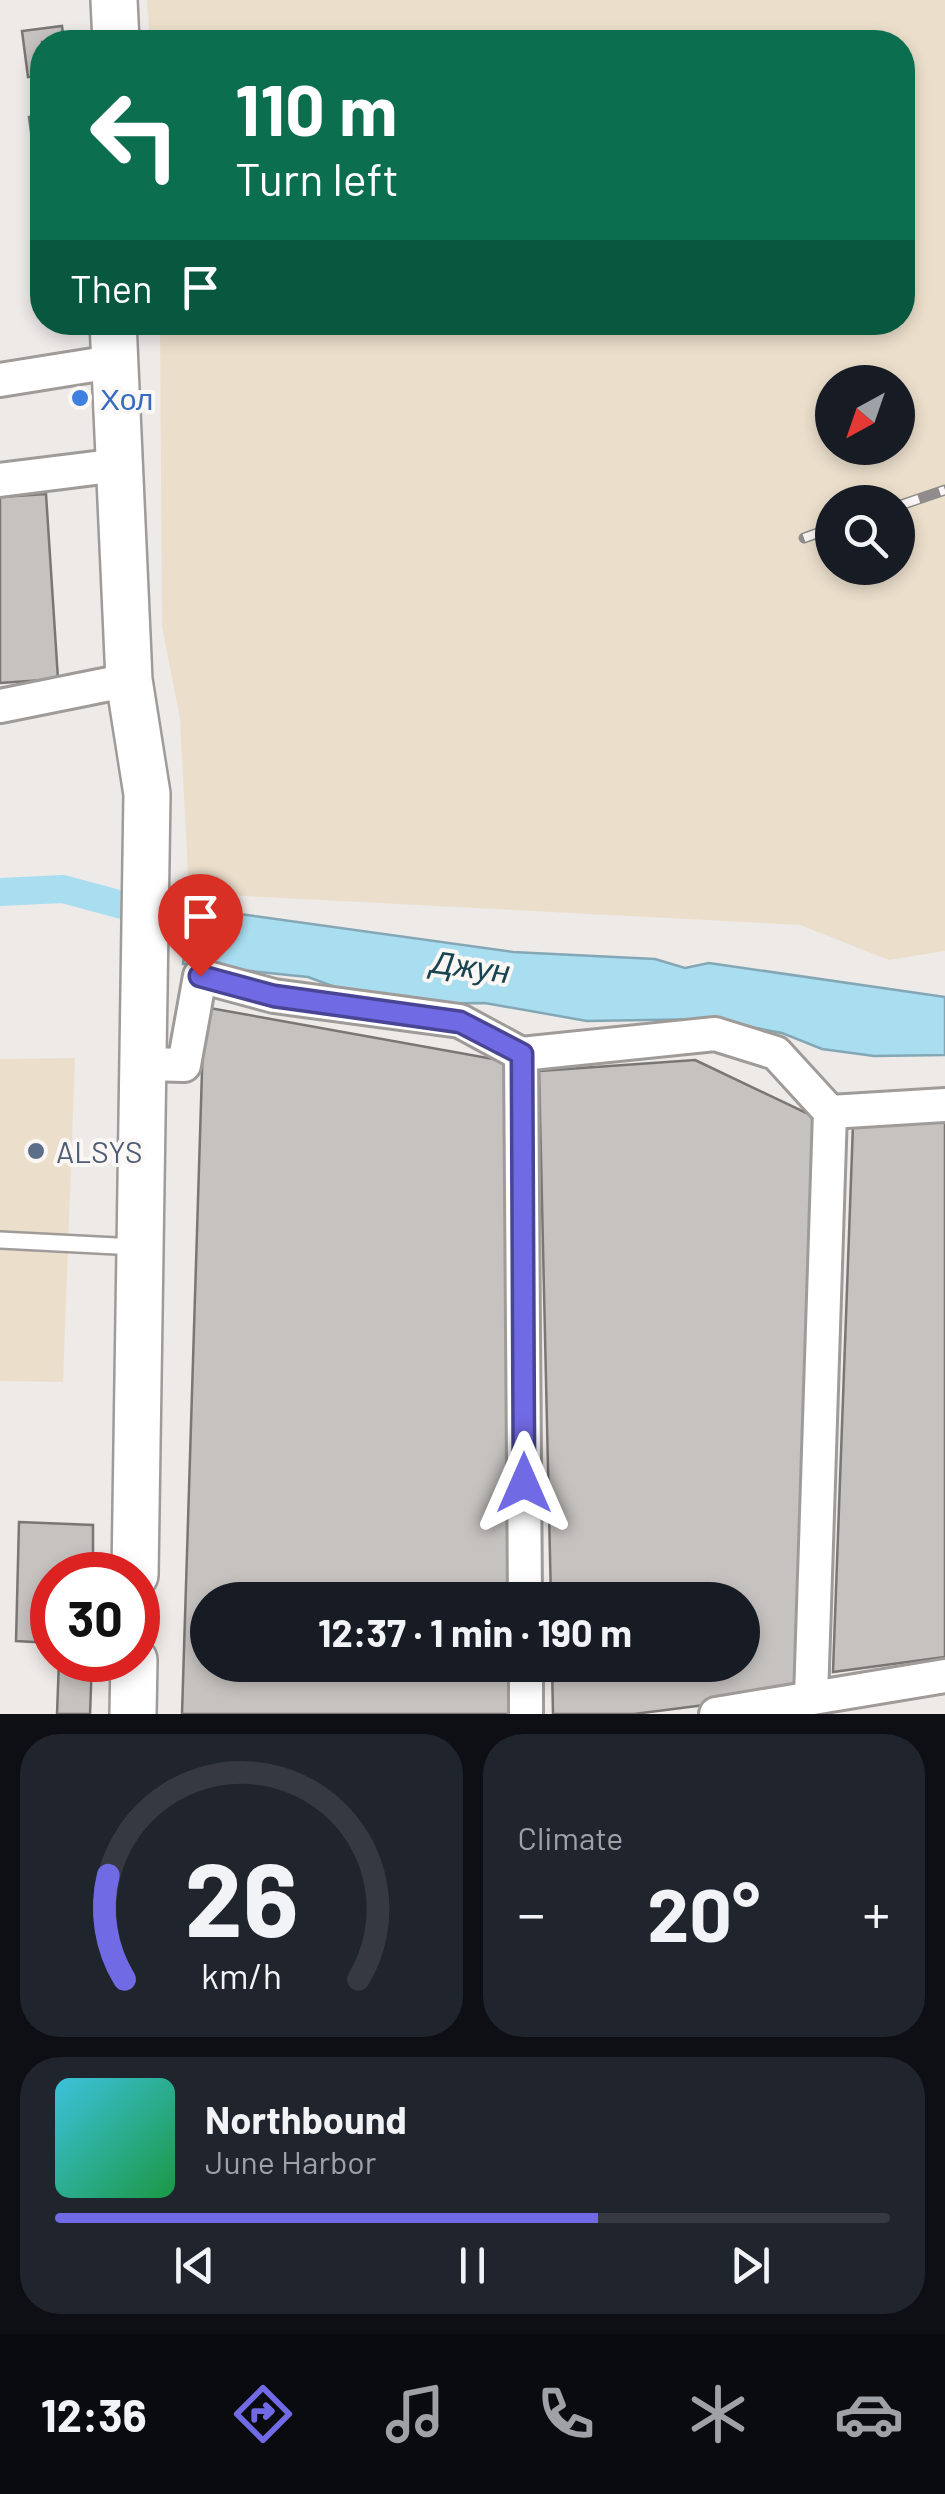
<!DOCTYPE html>
<html lang="en">
<head>
<meta charset="utf-8">
<style>
  :root { --surface:#171b24; --page:#20242c; --text:#f1f3f6; --muted:#9ea1a6; --line:#363941; --accent:#716ae5 }
  body { margin:0; font-family:Barlow,sans-serif; background:var(--page); color:var(--text); height:100vh; display:flex; flex-direction:column; font-size:38px; white-space:nowrap }
  * { box-sizing:border-box; margin:0 }
  p { font-size:32px; color:var(--muted) }
  .icon { flex:none; width:55px; height:55px; fill:none; stroke:currentColor; stroke-width:2; stroke-linecap:round; stroke-linejoin:round }
  .map { position:relative; height:1714px; overflow:hidden }
  .sheet { display:flex; flex-direction:column; gap:20px; padding:20px; background:#0d0f14; flex:1 }
  .sheet>* { flex:none }
  .hud { position:absolute; left:30px; top:30px; width:885px; height:305px; border-radius:40px; box-shadow:0 5px 15px #0003; background:#0b6e4f; color:#fff; overflow:hidden }
  .needle { width:65px; rotate:220deg }
  .buttons { position:absolute; left:815px; top:365px; display:grid; gap:20px }
  .buttons a { display:grid; place-items:center; width:100px; height:100px; border-radius:50%; background:var(--surface); box-shadow:0 5px 15px #0003; font-size:50px }
  .speed { position:absolute; left:30px; top:1552px; display:flex; gap:20px; font-size:50px; font-weight:700; text-align:center }
  .speed>* { display:grid; place-content:center; width:130px; height:130px; border-radius:50%; background:var(--surface); box-shadow:0 5px 15px #0003; line-height:1 }
  .speed .limit { border:15px solid #d22; background:#fff; color:#111 }
  .pin { position:absolute; display:grid; place-items:center; width:85px; height:85px; color:#fff; margin:-102px -42px; border-radius:50% 50% 50% 0; rotate:-45deg; box-shadow:0 0 10px #0007 }
  .pin .icon { rotate:45deg }
  .me { position:absolute; width:110px; margin:-55px; rotate:0deg; stroke-linejoin:round; filter:drop-shadow(0 0 8px #0008) }
  .turn { display:flex; align-items:center; gap:35px; height:210px; padding:0 40px; font-size:45px }
  .turn .icon { width:130px; height:130px; stroke-width:2.5 }
  .turn b { display:block; font-size:70px; line-height:85px }
  .then { display:flex; align-items:center; height:95px; padding:0 40px; background:#0003; gap:20px; font-size:38px }
  .big { font-size:75px; font-weight:700; line-height:1.1 }
  .sheet .card { flex:1; display:flex; flex-direction:column; justify-content:center; gap:15px; min-width:0; padding:0 35px; border-radius:40px; background:var(--page) }
  .sheet .dial { align-items:center; gap:0 }
  .dial svg { height:260px; overflow:visible; fill:none; stroke:var(--line); stroke-width:7; stroke-linecap:round; text-anchor:middle }
  .dial text { fill:var(--text); stroke:none }
  .song { display:flex; align-items:center; gap:30px }
  .cover { width:120px; height:120px; border-radius:15px; background:linear-gradient(135deg,hsl(190 70% 55%),hsl(140 70% 35%)) }
  .played { height:10px; border-radius:5px; background:linear-gradient(90deg,var(--accent) 65%,var(--line) 65%) }
  .keys { display:flex; justify-content:space-around; direction:ltr }
  .heat { display:flex; justify-content:space-between; align-items:center; font-size:55px; direction:ltr }
  .sheet .tiles { flex:1; display:grid; gap:20px; grid-template-columns:1fr 1fr }
  .card:last-child { grid-column:span 2 }
  .trip { position:absolute; left:190px; top:1582px; width:570px; height:100px; border-radius:50px; background:var(--surface); box-shadow:0 5px 15px #0003; font-weight:700; line-height:100px; text-align:center }
  .dock { display:flex; height:160px; justify-content:space-around; align-items:center; background:#090b0e; color:var(--muted) }
  .dock .icon { width:70px; height:70px }
  .dock .active { color:var(--accent) }
  .dock b { font-size:45px; color:var(--text) }
  .map>svg:first-child { display:block }
  .industrial { fill:#ebdfcb; fill-rule:evenodd }
  .water { fill:#a9ddf0; stroke:#84a7b5; stroke-width:2.5 }
  .lines { fill:none; stroke-linecap:round; stroke-linejoin:round }
  .canal { stroke:#a9ddf0; stroke-width:28 }
  .building { fill:#c5c2bf; stroke:#797673; stroke-width:2.5 }
  .lane-casing { stroke:#9f9b99; stroke-width:20 }
  .street-casing { stroke:#9f9b99; stroke-width:38 }
  .secondary-casing { stroke:#9f9b99; stroke-width:50 }
  .lane { stroke:#fff; stroke-width:15 }
  .street { stroke:#fff; stroke-width:32 }
  .secondary { stroke:#fff; stroke-width:45 }
  .rail-casing { stroke:#8f8c8b; stroke-width:11 }
  .rail { stroke:#fbf7f5; stroke-width:8; stroke-dasharray:22; stroke-linecap:butt }
  .route-casing { stroke:#494595; stroke-width:25 }
  .route { stroke:#716ae5; stroke-width:18 }
  .shop-dot { fill:#3f7fe0; stroke:#fbf7f5; stroke-width:4 }
  .service-dot { fill:#5c6f8a; stroke:#fbf7f5; stroke-width:4 }
  .labels { text-anchor:middle; dominant-baseline:central; stroke-width:8; stroke-linejoin:round; paint-order:stroke }
  .shop-label { font-size:30px; fill:#366cbe; stroke:#fbf7f5; text-anchor:start }
  .service-label { font-size:30px; fill:#4e5e75; stroke:#fbf7f5; text-anchor:start }
  .water-label { font-size:32px; font-style:italic; fill:#194553; stroke:#fbf7f5 }
</style>
</head>
<body>
<div class="map">
<svg width="945" height="1714" viewBox="0 0 945 1714">
  <rect width="100%" height="100%" fill="#eeeae8"/>
  <g class="industrial">
    <path d="M147,0H945V951L889,960L800,925L189,893L180,719L162,626L160,323L902,322V42H150ZM832,382H898V448H832ZM898,502V568H832V502Z"/>
    <polygon points="75,1058 63,1382 0,1381 0,1059"/>
  </g>
  <polygon class="water" points="190,907 513,952 655,959 685,968 709,963 945,997 945,1055 874,1056 822,1049 782,1033 709,1019 587,1021 485,1003 381,1004 308,977 183,964"/>
  <g class="lines">
    <polyline class="canal" points="0,892 63,889 222,932"/>
  </g>
  <g class="building">
    <polygon points="62,26 64,42 42,42 42,75 28,77 22,31"/>
    <polygon points="42,115 42,161 35,162 29,117"/>
    <polygon points="46,494 58,679 0,683 0,497"/>
    <polygon points="204,1007 510,1062 512,1600 208,1600 208,1665 512,1665 513,1714 182,1714"/>
    <polygon points="695,1060 815,1117 800,1693 634,1714 553,1714 552,1665 742,1665 742,1600 551,1600 539,1071"/>
    <polygon points="945,1116 945,1657 833,1672 853,1125"/>
    <polygon points="19,1522 93,1525 93,1575 52,1575 52,1643 16,1641"/>
    <polygon points="59,1660 92,1660 90,1714 57,1714"/>
  </g>
  <g class="lines">
    <g class="lane-casing">
      <polyline id="lane" points="0,1240 136,1247"/>
    </g>
    <g class="street-casing">
      <g id="street">
        <polyline points="0,380 112,362"/>
        <polyline points="0,480 119,465"/>
        <polyline points="0,706 129,680"/>
        <polyline points="521,1054 525,1600"/>
        <polyline points="146,1064 184,1065 200,976 274,996 460,1021 521,1054 715,1034 776,1053 830,1112 811,1698"/>
        <polyline points="830,1112 945,1105"/>
        <polyline points="526,1665 526,1714"/>
        <polyline points="716,1714 945,1676"/>
      </g>
    </g>
    <g class="secondary-casing">
      <g id="secondary">
        <polyline points="114,0 116,42"/>
        <polyline points="113,322 129,680 147,794 135,1575"/>
        <polyline points="133,1714 134,1660"/>
      </g>
    </g>
    <use href="#lane" class="lane"/>
    <use href="#street" class="street"/>
    <use href="#secondary" class="secondary"/>
    <g class="rail-casing">
      <g id="rail">
        <polyline points="898,506 945,490"/>
        <polyline points="804,538 832,528"/>
      </g>
    </g>
    <use href="#rail" class="rail"/>
  </g>
  <g class="lines">
    <g class="route-casing">
      <polyline id="route" points="200,976 274,996 460,1022 522,1054 524,1483"/>
    </g>
    <use href="#route" class="route"/>
  </g>
  <circle class="shop-dot" cx="80" cy="398" r="10"/>
  <circle class="service-dot" cx="36" cy="1151" r="10"/>
  <g class="labels">
    <g class="shop-label">
      <text x="100" y="398">Хол</text>
    </g>
    <g class="service-label">
      <text x="56" y="1151">ALSYS</text>
    </g>
    <g class="water-label">
      <text transform="translate(471 965) rotate(8)">Джун</text>
    </g>
  </g>
</svg>
<div class="buttons">
<a><svg class="needle" viewBox="-14 -14 28 28"><path d="M0-13l5 13h-10z" fill="#e53935"/><path d="M0 13l5-13h-10z" fill="#9ea1a6"/></svg></a>
<a><svg class="icon" aria-label="search" viewBox="0 0 24 24"><circle cx="10" cy="10" r="6"/><path d="M15 15l6 6"/></svg></a>
</div>
<div class="speed"><div class="limit">30</div></div>
<div class="pin" style="left:200px;top:976px;background:#d93025"><svg class="icon" aria-label="arrive" viewBox="0 0 24 24"><path d="M6 21V4h12l-3 4 3 4H6"/></svg></div>
<svg class="me" style="left:524px;top:1483px" viewBox="-20 -20 40 40"><path d="M0-17L14 15 0 8-14 15z" fill="#716ae5" stroke="#fff" stroke-width="4"/></svg>
<div class="trip">12:37 · 1 min · 190 m</div>
<div class="hud">
<div class="turn"><svg class="icon" aria-label="left" viewBox="0 0 24 24"><path d="M17 20v-9H6M10 6l-5 5 5 5"/></svg><div><b>110 m</b>Turn left</div></div>
<div class="then">Then<svg class="icon" aria-label="arrive" viewBox="0 0 24 24"><path d="M6 21V4h12l-3 4 3 4H6"/></svg></div>
</div>
</div>
<section class="sheet">
<div class="tiles">
<div class="card dial"><svg viewBox="0 0 100 80">
<path d="M14 69A42 42 0 1 1 86 69"/>
<path d="M14 69A42 42 0 0 1 9 37" stroke="#716ae5"/>
<text x="50" y="56" font-size="32" font-weight="700">26</text>
<text x="50" y="72" font-size="11">km/h</text>
</svg></div>
<div class="card"><p>Climate</p>
<div class="heat"><a>−</a><b class="big">20°</b><a>+</a></div>
</div>
<div class="card">
<div class="song"><i class="cover"></i><div><b>Northbound</b><p>June Harbor</p></div></div>
<div class="played"></div>
<div class="keys"><svg class="icon" aria-label="previous" viewBox="0 0 24 24"><path d="M18 5L8 12l10 7zM5 5v14"/></svg><svg class="icon" aria-label="pause" viewBox="0 0 24 24"><path d="M8 5v14M16 5v14"/></svg><svg class="icon" aria-label="next" viewBox="0 0 24 24"><path d="M6 5l10 7-10 7zM19 5v14"/></svg></div>
</div>
</div>
</section>
<nav class="dock">
<b>12:36</b>
<svg class="icon active" aria-label="directions" viewBox="0 0 24 24"><path d="M12 3l9 9-9 9-9-9zM9 14v-3h6M13 9l2 2-2 2"/></svg>
<svg class="icon" aria-label="music" viewBox="0 0 24 24"><path d="M9 18V5l10-2v13"/><circle cx="6" cy="18" r="3"/><circle cx="16" cy="16" r="3"/></svg>
<svg class="icon" aria-label="phone" viewBox="0 0 24 24"><path d="M5 4h4l2 5-3 2q2 4 5 5l2-3 5 2v4C11 20 4 13 5 4z"/></svg>
<svg class="icon" aria-label="climate" viewBox="0 0 24 24"><path d="M12 3v18M4 7l16 10M4 17L20 7"/></svg>
<svg class="icon" aria-label="car" viewBox="0 0 24 24"><path d="M5 17H2v-5l4-1 3-4h7l3 4 3 1v5h-3M9 17h6M6 11h13"/><circle cx="7" cy="17" r="2"/><circle cx="17" cy="17" r="2"/></svg>
</nav>
</body>
</html>
